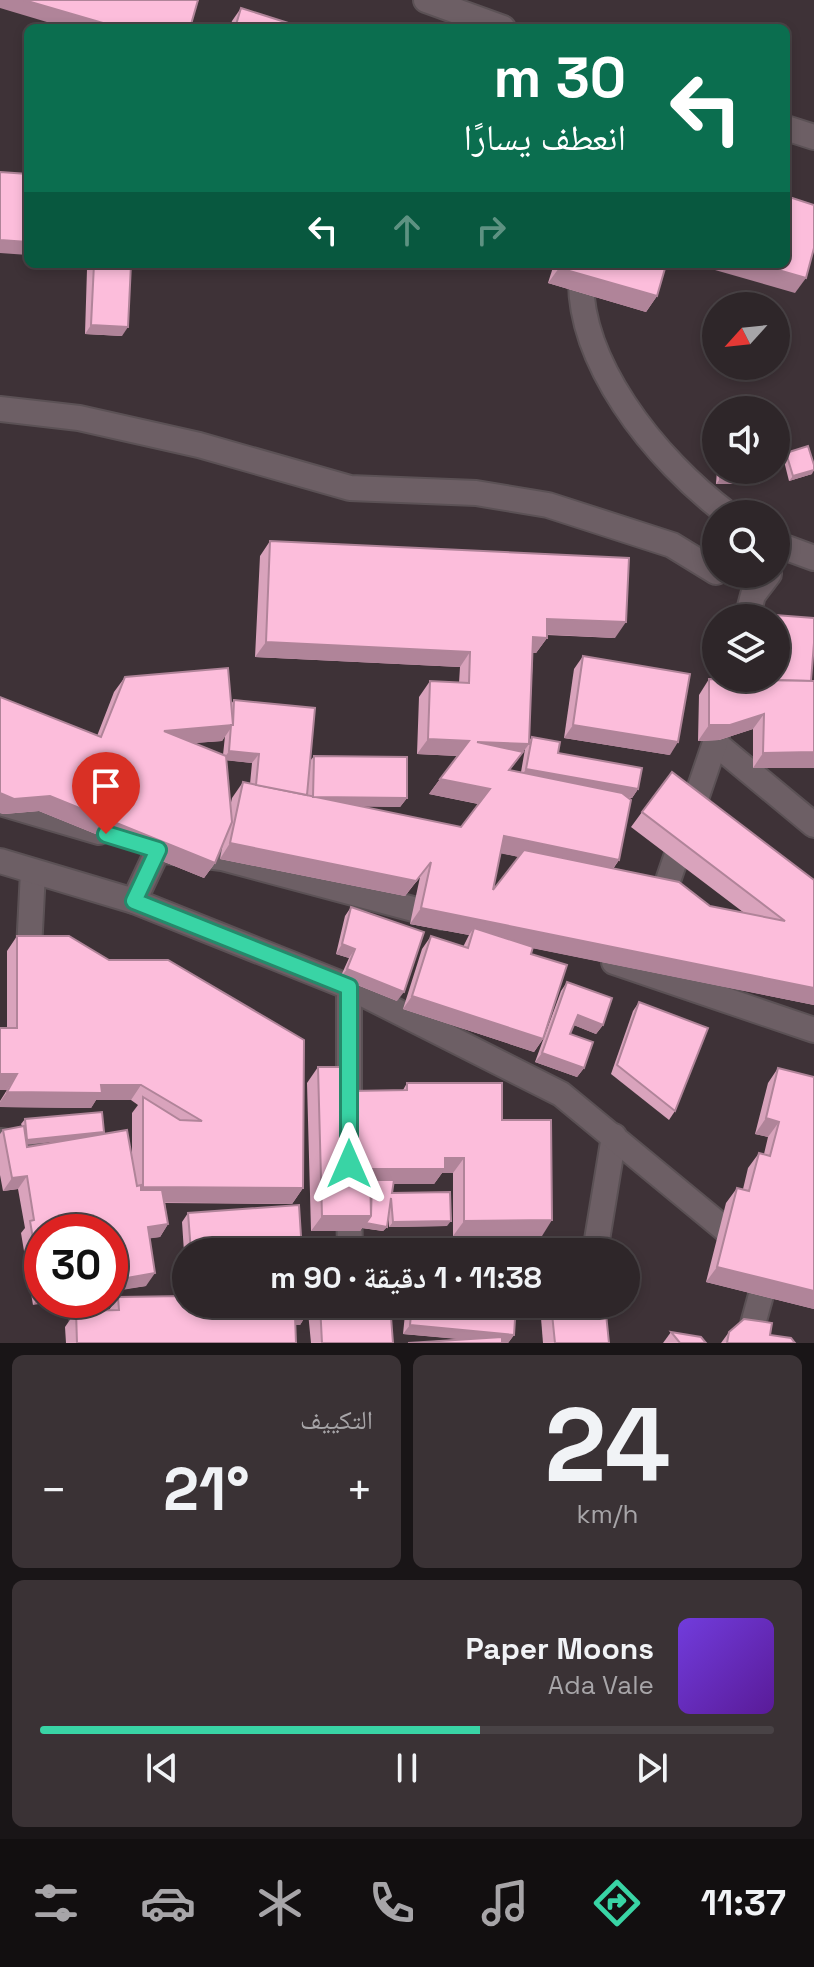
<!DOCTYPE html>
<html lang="ar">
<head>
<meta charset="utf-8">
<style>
  :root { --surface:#2e2629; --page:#3a3235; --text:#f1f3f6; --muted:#a7a5a8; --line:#494346; --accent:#39d4a5 }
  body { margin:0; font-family:"Space Grotesk","Noto Naskh Arabic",sans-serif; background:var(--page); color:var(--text); direction:rtl; height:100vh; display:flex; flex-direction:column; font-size:30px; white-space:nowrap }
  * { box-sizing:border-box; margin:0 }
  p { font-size:26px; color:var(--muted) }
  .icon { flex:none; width:44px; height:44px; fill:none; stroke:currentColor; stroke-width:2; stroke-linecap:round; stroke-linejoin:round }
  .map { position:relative; height:1343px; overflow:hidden; direction:ltr }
  .panel { display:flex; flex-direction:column; gap:12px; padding:12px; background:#191517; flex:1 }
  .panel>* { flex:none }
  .hud { position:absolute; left:24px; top:24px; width:766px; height:244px; border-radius:12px; box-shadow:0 4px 12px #0003,0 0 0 2px var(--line); direction:rtl; background:#0b6e4f; color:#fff; overflow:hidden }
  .needle { width:52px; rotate:243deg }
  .tools { position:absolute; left:702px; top:292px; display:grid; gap:16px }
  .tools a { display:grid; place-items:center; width:88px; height:88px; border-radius:50%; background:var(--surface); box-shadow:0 4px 12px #0003,0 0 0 2px var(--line); font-size:40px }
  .speed { position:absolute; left:24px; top:1214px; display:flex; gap:16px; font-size:40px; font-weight:700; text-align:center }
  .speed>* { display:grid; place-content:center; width:104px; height:104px; border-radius:50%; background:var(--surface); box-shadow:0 4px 12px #0003,0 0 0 2px var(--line); line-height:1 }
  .speed .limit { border:12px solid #d22; background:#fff; color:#111 }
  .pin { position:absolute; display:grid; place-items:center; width:68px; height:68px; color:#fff; margin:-82px -34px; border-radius:50% 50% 50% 0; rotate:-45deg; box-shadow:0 0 8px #0007 }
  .pin .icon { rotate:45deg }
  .me { position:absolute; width:88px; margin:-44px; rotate:0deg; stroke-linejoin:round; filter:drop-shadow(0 0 6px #0008) }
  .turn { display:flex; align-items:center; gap:28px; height:168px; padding:0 32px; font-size:36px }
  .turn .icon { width:104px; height:104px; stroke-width:2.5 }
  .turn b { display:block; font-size:56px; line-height:68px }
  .lanes { display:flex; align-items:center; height:76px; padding:0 32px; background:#0003; justify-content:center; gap:40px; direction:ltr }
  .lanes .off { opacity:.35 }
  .big { font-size:60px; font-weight:700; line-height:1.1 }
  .panel .card { flex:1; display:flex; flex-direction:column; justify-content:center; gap:12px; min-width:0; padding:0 28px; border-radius:12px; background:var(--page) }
  .panel .dial { align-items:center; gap:0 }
  .dial b { font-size:104px; line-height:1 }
  .song { display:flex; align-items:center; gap:24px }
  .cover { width:96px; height:96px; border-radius:12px; background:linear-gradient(135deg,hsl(260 70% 55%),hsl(270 70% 35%)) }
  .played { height:8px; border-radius:4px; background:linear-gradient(90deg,var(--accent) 60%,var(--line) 60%) }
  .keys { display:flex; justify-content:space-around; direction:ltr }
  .heat { display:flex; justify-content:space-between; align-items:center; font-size:44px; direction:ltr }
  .panel .tiles { flex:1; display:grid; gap:12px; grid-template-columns:1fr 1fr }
  .card:last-child { grid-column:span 2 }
  .trip { position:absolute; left:172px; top:1238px; width:468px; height:80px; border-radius:40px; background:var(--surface); box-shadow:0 4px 12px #0003,0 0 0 2px var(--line); font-weight:700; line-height:80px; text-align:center; direction:rtl }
  .tabs { display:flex; height:128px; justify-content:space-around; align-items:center; background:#120f10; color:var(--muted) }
  .tabs .icon { width:56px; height:56px }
  .tabs .on { color:var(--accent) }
  .tabs b { font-size:36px; color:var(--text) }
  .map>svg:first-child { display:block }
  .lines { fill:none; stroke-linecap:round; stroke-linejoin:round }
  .street-casing { stroke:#5b5155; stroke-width:28 }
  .secondary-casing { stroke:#5b5155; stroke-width:28 }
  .street { stroke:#6d5f65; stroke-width:24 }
  .secondary { stroke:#6d5f65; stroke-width:24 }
  .wall { fill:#d9a3bc; fill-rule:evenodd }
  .shaded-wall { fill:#b08499 }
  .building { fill:#fcbddb; stroke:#b08499; stroke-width:2 }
  .route-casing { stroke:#258a6b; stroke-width:20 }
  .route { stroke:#39d4a5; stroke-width:14 }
</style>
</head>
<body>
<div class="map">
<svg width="814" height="1343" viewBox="0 0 814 1343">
  <rect width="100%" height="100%" fill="#3e3237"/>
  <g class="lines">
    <g class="street-casing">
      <g id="street">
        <path d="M582,264C571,358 657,461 728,514"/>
        <polyline points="0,409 79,418 199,445 350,488 476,493 548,505 672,545 716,572"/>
        <polyline points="776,544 814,558"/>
        <polyline points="747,618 753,595 769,574"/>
        <polyline points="715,743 814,825"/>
        <polyline points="0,803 99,832"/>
        <polyline points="134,901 158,850 222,858 443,917"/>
        <polyline points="658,910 715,743 732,678"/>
        <polyline points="614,962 814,1030"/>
        <polyline points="28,969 33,872"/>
        <polyline points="349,987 349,1097"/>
        <polyline points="0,1141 34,1145"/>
        <polyline points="349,1198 350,1252"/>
        <polyline points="595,1252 614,1136"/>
        <polyline points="78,1300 88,1343"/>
        <polyline points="753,1343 753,1324 769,1266"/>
      </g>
    </g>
    <g class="secondary-casing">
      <g id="secondary">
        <polyline points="426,0 503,28"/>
        <polyline points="786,128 814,137"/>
        <polyline points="0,861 134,901 349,987 561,1094 744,1245"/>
      </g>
    </g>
    <use href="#street" class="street"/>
    <use href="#secondary" class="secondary"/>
  </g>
  <g class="wall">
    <polygon points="241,8 304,28 230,28 232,21"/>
    <polygon points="91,264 94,264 122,336 85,334 87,269"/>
    <polygon points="554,264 661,264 657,296 646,312 548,283"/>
    <polygon points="786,453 812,474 789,481 783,457"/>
    <polygon points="717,470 763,470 759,484 716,484"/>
    <path d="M270,541L615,638L547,635V638L536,653H533L529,741L532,737L558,753L638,789L632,798H629L619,860L613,869L710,906L743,912L631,827L642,812L814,880V1005L533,948L531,954L543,1039L534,1052L403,1009L422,949L431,936L463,947L469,935L410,924L420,877L405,896L220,859L223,843L215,863L204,878L39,811L4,814L0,813V697L97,736L114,692L125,677L231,704L234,700L310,761L314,756L407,798L400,807L360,806L461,827L478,804L429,794L457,756L417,754L419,697L430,681L459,683L460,667L255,657L260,556ZM225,736L223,755L194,743L222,741ZM525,749L521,772L510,770L518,759ZM226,760L252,763L250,784L243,782L232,798L230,807ZM501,853L519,857L493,890Z"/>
    <polygon points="723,611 814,618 814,643 811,681 814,681 814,768 753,768 753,729 719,740 698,741 699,695 709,679 712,679 716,629 716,678 776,678 776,618 718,618"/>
    <polygon points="583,656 670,755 564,738 574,669"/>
    <polygon points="351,907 397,1001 340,978 349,958 336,954 345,916"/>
    <path d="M17,936L303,1188L292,1204L165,1203L168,1224L160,1237L149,1238L146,1286L42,1300L33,1305L21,1233L25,1228L18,1189L3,1191L0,1175V1134L3,1130L22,1126L21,1124L25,1119L104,1132L103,1135L132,1159V1113L138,1105L131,1100H96L91,1108L0,1107V1101L7,1090V951ZM69,1140L27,1147V1144Z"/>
    <polygon points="567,982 603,1025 596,1034 574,1025 570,1034 584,1068 577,1077 535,1062 561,991"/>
    <polygon points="639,1002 675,1111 669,1120 611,1074 633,1011"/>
    <polygon points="318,1067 352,1091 403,1090 407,1083 502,1120 542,1236 453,1236 453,1173 442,1173 434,1184 393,1184 392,1193 447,1226 389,1227 389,1215 387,1227 383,1231 362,1228 360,1231 311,1231 307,1083"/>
    <polygon points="778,1068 814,1309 706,1282 726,1203 737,1188 743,1189 748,1168 759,1153 764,1154 768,1137 755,1134 768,1083"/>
    <polygon points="188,1213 302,1252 186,1252 186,1282 182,1222"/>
    <polygon points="118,1297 186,1304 390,1304 393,1343 311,1343 308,1312 300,1325 296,1325 296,1343 66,1343 65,1327 76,1311 109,1310"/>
    <polygon points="406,1304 516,1304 514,1335 508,1343 408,1343 461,1339 403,1334"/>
    <polygon points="550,1304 605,1304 609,1343 543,1343 541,1318"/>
    <polygon points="671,1332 706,1343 663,1343"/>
    <polygon points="729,1332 770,1335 795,1343 721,1343"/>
  </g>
  <g class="shaded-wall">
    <polygon points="0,0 24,0 120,28 67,28 0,8"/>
    <polygon points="0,240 28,242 28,255 0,253"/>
    <polygon points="694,264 758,264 806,278 795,293"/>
    <polygon points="559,268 657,296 646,312 548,283"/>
    <polygon points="91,325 128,327 122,336 85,334"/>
    <polygon points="814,470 812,474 789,481 793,476"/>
    <polygon points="720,479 763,479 759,484 716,484"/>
    <polygon points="547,619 626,622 615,638 537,634"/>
    <polygon points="533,637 547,638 536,653 523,653"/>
    <polygon points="266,642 470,652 460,667 255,657"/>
    <polygon points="717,678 744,678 811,684 712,685"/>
    <polygon points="764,714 753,729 719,740 698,741 709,725"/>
    <polygon points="233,725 222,741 153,746 164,731"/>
    <polygon points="573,725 678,742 670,755 564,738"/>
    <polygon points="428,739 469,741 458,756 417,754"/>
    <polygon points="477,742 529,744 518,759"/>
    <polygon points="229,751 259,754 252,763 223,760"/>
    <polygon points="814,752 814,768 753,768 763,753"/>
    <polygon points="526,769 638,789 632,798 520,778"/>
    <polygon points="440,779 490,789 479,804 429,794"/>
    <polygon points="0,793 50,796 215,863 204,878 39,811 4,814 0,813"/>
    <polygon points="313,797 407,798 400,807 307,806"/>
    <polygon points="504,836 619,860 608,875 494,852"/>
    <polygon points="230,843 431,862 405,896 220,859"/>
    <polygon points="421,908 814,988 814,1005 472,936 474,928 469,935 410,924"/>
    <polygon points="342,944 355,949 349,958 336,954"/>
    <polygon points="347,969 404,992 397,1001 340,978"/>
    <polygon points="412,996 543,1039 534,1052 403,1009"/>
    <polygon points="578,1015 603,1025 596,1034 571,1024"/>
    <polygon points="542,1053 584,1068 577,1077 535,1062"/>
    <polygon points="0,1074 17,1074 7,1090 0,1090"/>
    <polygon points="101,1085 141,1085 131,1100 96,1100 91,1108 0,1107 0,1102 7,1092"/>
    <polygon points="766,1118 779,1122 768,1137 755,1134"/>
    <polygon points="104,1132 101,1137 23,1145 27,1140"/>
    <polygon points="445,1158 464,1158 453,1173 442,1173 434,1184 368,1184 370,1169"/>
    <polygon points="27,1176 18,1189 3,1191 12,1178"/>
    <polygon points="143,1187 303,1188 292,1204 132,1202"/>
    <polygon points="322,1216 371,1216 387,1227 383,1231 362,1228 360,1231 311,1231"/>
    <polygon points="552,1220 542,1236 453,1236 464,1221"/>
    <polygon points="451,1221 447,1226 389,1227 393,1222"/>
    <polygon points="168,1224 160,1237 139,1240 148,1227"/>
    <polygon points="717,1267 814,1291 814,1309 706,1282"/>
    <polygon points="155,1273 146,1286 110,1292 110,1281"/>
    <polygon points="42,1292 42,1300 61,1300 33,1305"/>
    <polygon points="310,1309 300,1325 274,1325 285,1310"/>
    <polygon points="410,1325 514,1335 508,1343 500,1343 403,1334"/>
  </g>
  <g class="building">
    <polygon points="24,0 198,0 190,28 120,28"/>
    <polygon points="241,8 304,28 235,28"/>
    <polygon points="0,172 28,174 28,242 0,240"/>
    <polygon points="786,196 814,205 814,248 806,278 758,264 786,264"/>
    <polygon points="94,264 131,264 128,327 91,325"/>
    <polygon points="560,264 661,264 666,265 657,296 559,268"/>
    <polygon points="808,446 814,465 814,470 793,476 786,453"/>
    <rect x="720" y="470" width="43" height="9"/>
    <polygon points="270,541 629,558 626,622 547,619 547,638 533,637 529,744 477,742 523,752 509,770 622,793 631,800 619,860 504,836 493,890 524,850 679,882 710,906 785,921 642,812 672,772 814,880 814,988 421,908 431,862 416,881 230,843 243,782 461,827 490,789 440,779 469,741 428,739 430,681 469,683 470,652 266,642"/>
    <polygon points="723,611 814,618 814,643 811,681 771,680 744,678 776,678 776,618 723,618"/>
    <polygon points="583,656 690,674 678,742 573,725"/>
    <polygon points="228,668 233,725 164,731 226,756 232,822 215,863 50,796 14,799 0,793 0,697 101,737 125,677"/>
    <polygon points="709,679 814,681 814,752 763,753 764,714 730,725 709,725"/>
    <polygon points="234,700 315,708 307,795 256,785 259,754 229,751 231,725 233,725"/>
    <polygon points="532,737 560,742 558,753 642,768 638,789 526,769"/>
    <polygon points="314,756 407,757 407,798 313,797"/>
    <polygon points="351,907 424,932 404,992 347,969 355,949 342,944"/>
    <polygon points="474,928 533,947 531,954 567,965 543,1039 412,996 431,936 468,948"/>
    <polygon points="17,936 69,936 109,960 168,960 304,1040 303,1188 143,1187 143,1097 180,1120 202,1121 141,1085 101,1085 102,1093 7,1092 17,1074 0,1074 0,1028 17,1028"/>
    <polygon points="567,982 612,998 603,1025 578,1015 570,1034 593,1042 584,1068 542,1053"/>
    <polygon points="639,1002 708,1028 675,1111 617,1065"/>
    <polygon points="318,1067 352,1067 352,1091 407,1090 407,1083 502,1083 502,1120 551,1120 552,1220 464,1221 464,1158 445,1158 445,1169 370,1169 371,1216 322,1216"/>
    <polygon points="778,1068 814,1077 814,1291 717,1267 737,1188 749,1191 759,1153 770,1156 779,1122 766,1118"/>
    <polygon points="102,1112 104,1132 27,1140 25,1119"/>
    <polygon points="24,1126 27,1147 127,1130 137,1186 141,1185 141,1190 162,1190 168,1224 148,1227 155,1273 110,1281 110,1232 42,1232 42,1292 30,1221 34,1220 27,1176 12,1178 3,1130"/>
    <polygon points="372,1180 394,1180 392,1193 450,1192 451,1221 393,1222 391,1198 387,1227 366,1223 371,1216"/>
    <polygon points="299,1205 302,1252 191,1252 188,1213"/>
    <polygon points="186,1296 186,1304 310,1304 310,1309 285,1310 285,1316 295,1316 296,1343 77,1343 76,1311 119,1310 118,1297"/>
    <polygon points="320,1304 390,1304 393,1343 322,1343"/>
    <polygon points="412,1304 516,1304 514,1335 410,1325"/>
    <polygon points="551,1304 605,1304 609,1343 555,1343"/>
    <polygon points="744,1319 772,1323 770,1335 791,1338 795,1343 727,1343 729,1332"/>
    <polygon points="671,1332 701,1337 706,1343 680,1343"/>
    <polygon points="502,1337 502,1343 408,1343"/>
  </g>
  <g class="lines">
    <g class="route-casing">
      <polyline id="route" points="106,834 158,850 134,901 349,987 349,1164"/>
    </g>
    <use href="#route" class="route"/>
  </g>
</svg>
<div class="tools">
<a><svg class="needle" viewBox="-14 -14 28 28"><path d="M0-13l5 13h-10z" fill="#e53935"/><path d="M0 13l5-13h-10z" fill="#a7a5a8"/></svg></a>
<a><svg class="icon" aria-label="sound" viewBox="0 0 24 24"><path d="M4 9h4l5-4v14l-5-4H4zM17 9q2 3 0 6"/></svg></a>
<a><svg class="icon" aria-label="search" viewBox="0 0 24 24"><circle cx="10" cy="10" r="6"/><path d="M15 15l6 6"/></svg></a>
<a><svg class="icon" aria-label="layers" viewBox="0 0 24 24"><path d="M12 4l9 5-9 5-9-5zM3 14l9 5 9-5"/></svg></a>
</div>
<div class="speed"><div class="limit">30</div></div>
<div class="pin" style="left:106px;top:834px;background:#d93025"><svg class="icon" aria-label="arrive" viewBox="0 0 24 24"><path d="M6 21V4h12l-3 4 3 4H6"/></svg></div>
<svg class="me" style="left:349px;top:1164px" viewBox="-20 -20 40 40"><path d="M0-17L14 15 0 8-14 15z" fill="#39d4a5" stroke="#fff" stroke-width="4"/></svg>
<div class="trip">11:38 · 1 دقيقة · 90 m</div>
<div class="hud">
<div class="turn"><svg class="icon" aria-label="left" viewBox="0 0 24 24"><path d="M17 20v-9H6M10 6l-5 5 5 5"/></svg><div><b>30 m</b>انعطف يسارًا</div></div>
<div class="lanes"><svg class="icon" aria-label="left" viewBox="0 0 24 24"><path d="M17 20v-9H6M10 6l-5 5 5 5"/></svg><svg class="icon off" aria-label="ahead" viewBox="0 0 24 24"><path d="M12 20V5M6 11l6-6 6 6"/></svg><svg class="icon off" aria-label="right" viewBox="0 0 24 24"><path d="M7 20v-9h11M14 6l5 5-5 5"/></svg></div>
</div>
</div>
<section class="panel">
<div class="tiles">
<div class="card dial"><b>24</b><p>km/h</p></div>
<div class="card"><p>التكييف</p>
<div class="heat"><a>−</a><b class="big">21°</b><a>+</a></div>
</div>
<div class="card">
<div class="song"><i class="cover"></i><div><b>Paper Moons</b><p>Ada Vale</p></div></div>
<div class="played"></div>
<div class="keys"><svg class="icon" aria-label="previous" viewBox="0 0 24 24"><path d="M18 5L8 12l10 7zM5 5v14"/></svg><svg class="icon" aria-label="pause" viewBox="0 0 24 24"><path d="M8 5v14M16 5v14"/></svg><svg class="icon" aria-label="next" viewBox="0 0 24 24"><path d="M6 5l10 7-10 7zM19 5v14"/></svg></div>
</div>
</div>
</section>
<nav class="tabs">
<b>11:37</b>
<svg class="icon on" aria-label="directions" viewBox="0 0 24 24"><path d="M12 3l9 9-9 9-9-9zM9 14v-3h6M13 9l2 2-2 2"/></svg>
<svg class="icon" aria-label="music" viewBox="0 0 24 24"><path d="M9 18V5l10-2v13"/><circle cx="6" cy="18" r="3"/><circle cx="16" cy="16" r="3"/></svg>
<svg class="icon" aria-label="phone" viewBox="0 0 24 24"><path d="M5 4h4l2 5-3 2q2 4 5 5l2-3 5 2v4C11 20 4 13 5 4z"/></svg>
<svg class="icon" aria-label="climate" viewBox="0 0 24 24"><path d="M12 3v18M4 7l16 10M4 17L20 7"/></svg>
<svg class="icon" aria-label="car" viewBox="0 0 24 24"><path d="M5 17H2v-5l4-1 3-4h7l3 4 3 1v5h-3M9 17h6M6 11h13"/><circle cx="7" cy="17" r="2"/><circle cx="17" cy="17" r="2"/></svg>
<svg class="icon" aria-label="filters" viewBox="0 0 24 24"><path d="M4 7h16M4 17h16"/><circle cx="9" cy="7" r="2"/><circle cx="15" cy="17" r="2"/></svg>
</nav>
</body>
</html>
